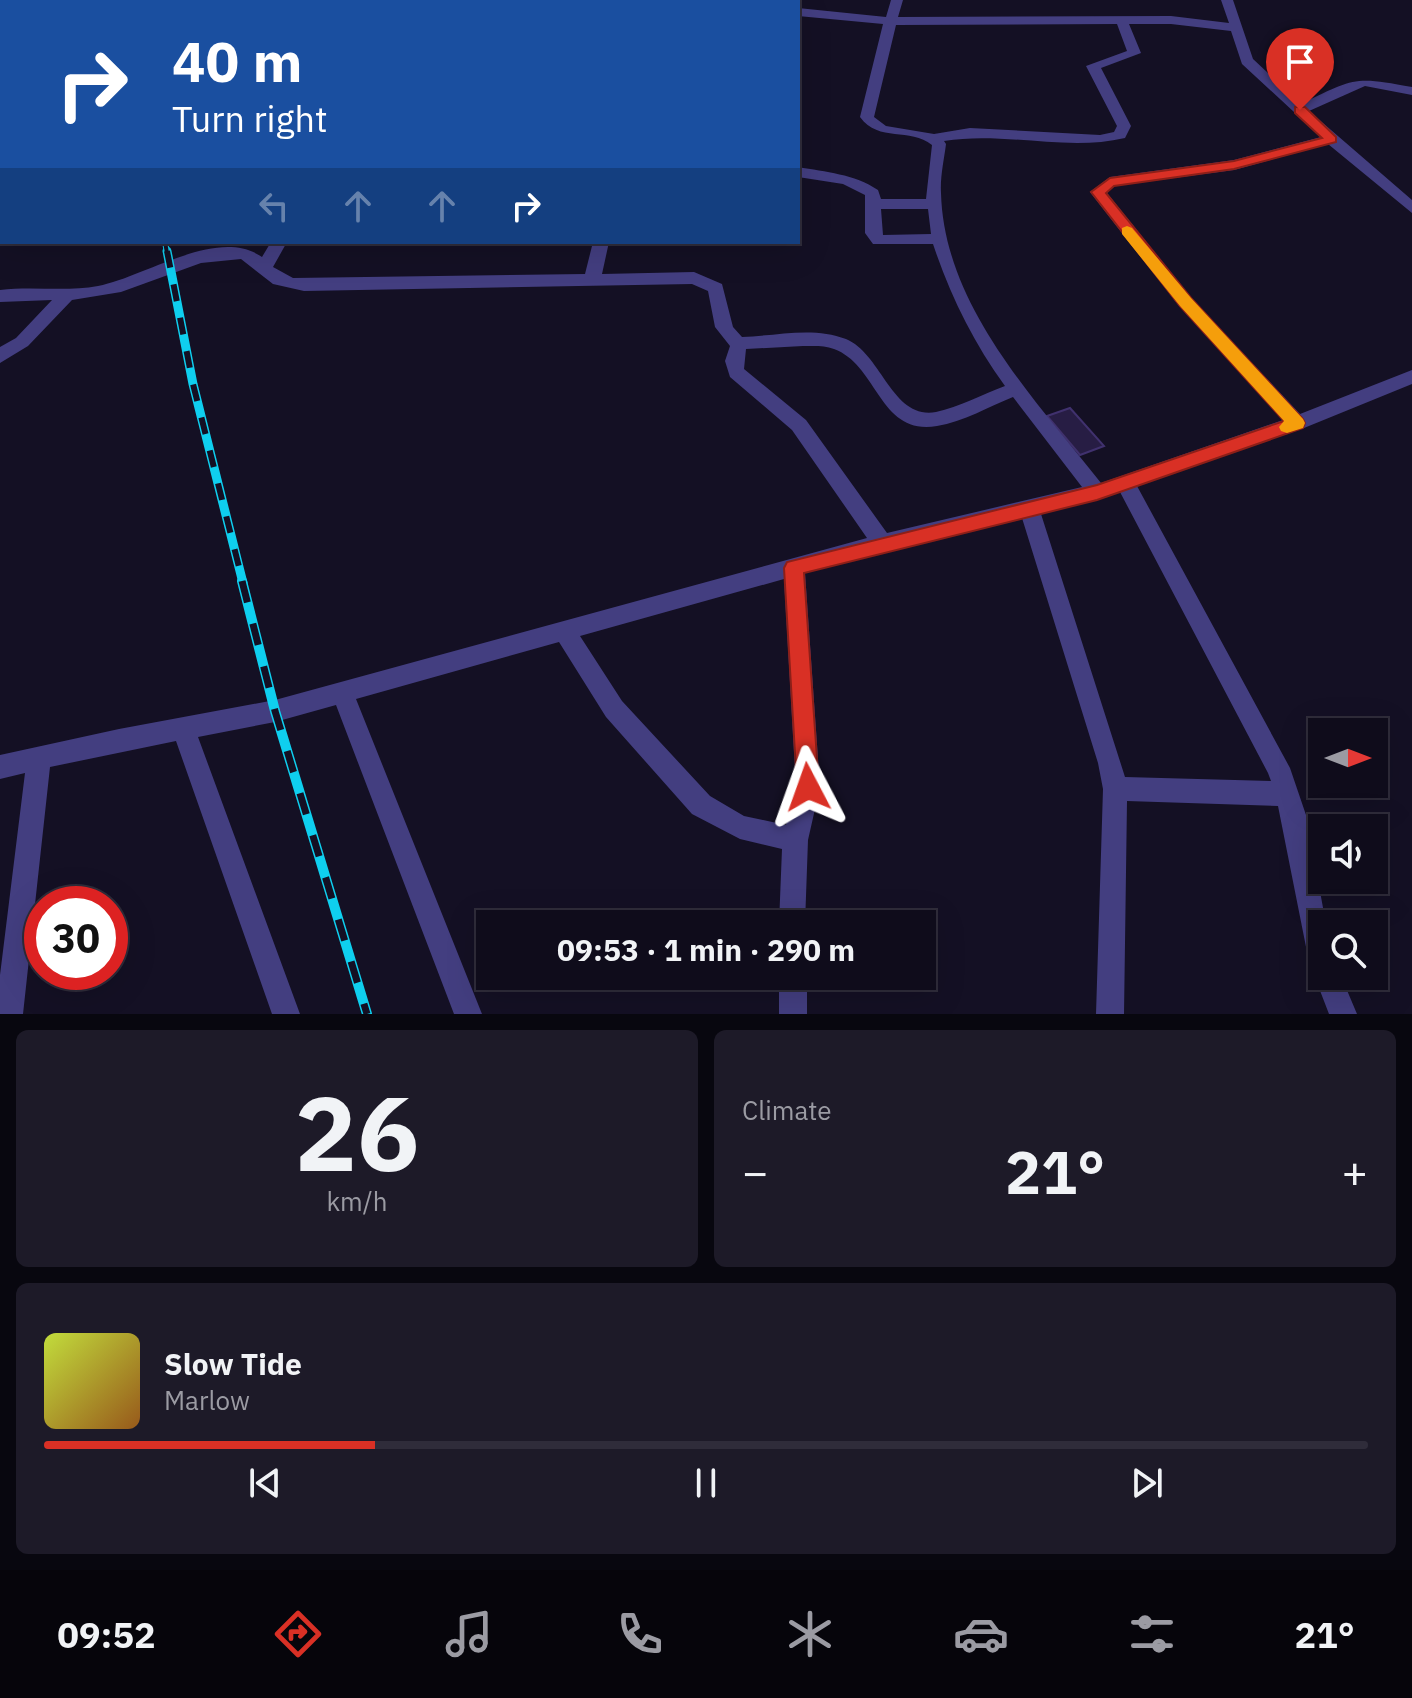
<!DOCTYPE html>
<html lang="en">
<head>
<meta charset="utf-8">
<style>
  :root { --surface:#0f0c1b; --page:#1d1a28; --text:#f1f3f6; --muted:#9b9ba3; --line:#2f2c3a; --accent:#d93025 }
  body { margin:0; font-family:"IBM Plex Sans",sans-serif; background:var(--page); color:var(--text); height:100vh; display:flex; flex-direction:column; font-size:30px; white-space:nowrap }
  * { box-sizing:border-box; margin:0 }
  p { font-size:26px; color:var(--muted) }
  .icon { flex:none; width:44px; height:44px; fill:none; stroke:currentColor; stroke-width:2; stroke-linecap:round; stroke-linejoin:round }
  .map { position:relative; height:1014px; overflow:hidden }
  .side { display:flex; flex-direction:column; gap:16px; padding:16px; background:#08070f; flex:1 }
  .side>* { flex:none }
  .top-card { position:absolute; left:0px; top:0px; width:800px; height:244px; box-shadow:0 8px 32px #0002,0 0 0 2px var(--line); background:#1a4fa0; color:#fff; overflow:hidden }
  .needle { width:52px; rotate:90deg }
  .buttons { position:absolute; left:1308px; top:718px; display:grid; gap:16px }
  .buttons a { display:grid; place-items:center; width:80px; height:80px; border-radius:0px; background:var(--surface); box-shadow:0 8px 32px #0002,0 0 0 2px var(--line); font-size:40px }
  .speed { position:absolute; left:24px; top:886px; display:flex; gap:16px; font-size:40px; font-weight:700; text-align:center }
  .speed>* { display:grid; place-content:center; width:104px; height:104px; border-radius:50%; background:var(--surface); box-shadow:0 8px 32px #0002,0 0 0 2px var(--line); line-height:1 }
  .speed .limit { border:12px solid #d22; background:#fff; color:#111 }
  .pin { position:absolute; display:grid; place-items:center; width:68px; height:68px; color:#fff; margin:-82px -34px; border-radius:50% 50% 50% 0; rotate:-45deg; box-shadow:0 0 8px #0007 }
  .pin .icon { rotate:45deg }
  .me { position:absolute; width:88px; margin:-44px; rotate:356deg; stroke-linejoin:round; filter:drop-shadow(0 0 6px #0008) }
  .turn { display:flex; align-items:center; gap:28px; height:168px; padding:0 40px; font-size:36px }
  .turn .icon { width:104px; height:104px; stroke-width:2.5 }
  .turn b { display:block; font-size:56px; line-height:68px }
  .lanes { display:flex; align-items:center; height:76px; padding:0 40px; background:#0003; justify-content:center; gap:40px; direction:ltr }
  .lanes .off { opacity:.35 }
  .big { font-size:60px; font-weight:800; line-height:1.1 }
  .side .widget { flex:1; display:flex; flex-direction:column; justify-content:center; gap:12px; min-width:0; padding:0 28px; border-radius:12px; background:var(--page) }
  .side .dial { align-items:center; gap:0 }
  .dial b { font-size:104px; line-height:1 }
  .song { display:flex; align-items:center; gap:24px }
  .cover { width:96px; height:96px; border-radius:12px; background:linear-gradient(135deg,hsl(70 70% 55%),hsl(30 70% 35%)) }
  .played { height:8px; border-radius:4px; background:linear-gradient(90deg,var(--accent) 25%,var(--line) 25%) }
  .keys { display:flex; justify-content:space-around; direction:ltr }
  .heat { display:flex; justify-content:space-between; align-items:center; font-size:44px; direction:ltr }
  .side .tiles { flex:1; display:grid; gap:16px; grid-template-columns:1fr 1fr }
  .widget:last-child { grid-column:span 2 }
  .trip { position:absolute; left:476px; top:910px; width:460px; height:80px; border-radius:0px; background:var(--surface); box-shadow:0 8px 32px #0002,0 0 0 2px var(--line); font-weight:800; line-height:80px; text-align:center }
  .tabs { display:flex; height:128px; justify-content:space-around; align-items:center; background:#06050b; color:var(--muted) }
  .tabs .icon { width:56px; height:56px }
  .tabs .current { color:var(--accent) }
  .tabs b { font-size:36px; color:var(--text) }
  .map>svg:first-child { display:block }
  .building { fill:#271d44; stroke:#40316e; stroke-width:2 }
  .lines { fill:none; stroke-linecap:round; stroke-linejoin:round }
  .minor { fill:#433e80; fill-rule:evenodd }
  .rail-far2-casing { stroke:#0fcfef; stroke-width:6 }
  .rail-far1-casing { stroke:#0fcfef; stroke-width:9 }
  .rail-casing { stroke:#0fcfef; stroke-width:10 }
  .rail-far2 { stroke:#141024; stroke-width:4; stroke-dasharray:13; stroke-linecap:butt }
  .rail-far1 { stroke:#141024; stroke-width:6; stroke-dasharray:17; stroke-linecap:butt }
  .rail { stroke:#141024; stroke-width:7; stroke-dasharray:22; stroke-linecap:butt }
  .route { fill:#d93025; stroke:#8d1f18; stroke-width:2 }
  .slow { fill:#f59e0b }
</style>
</head>
<body>
<div class="map">
<svg width="1412" height="1014" viewBox="0 0 1412 1014">
  <rect width="100%" height="100%" fill="#141024"/>
  <polygon class="building" points="1070,408 1104,446 1080,455 1047,416"/>
  <g class="lines">
    <g class="minor">
      <rect x="179" y="0" width="12" height="2"/>
      <polygon points="460,0 473,0 459,2"/>
      <polygon points="513,0 527,0 528,2 514,2"/>
      <polygon points="675,0 693,0 694,2 676,2"/>
      <path d="M891,0H903L898,17L1171,16L1229,23L1221,0H1233L1253,59L1301,104C1354,78 1354,76 1412,87V95L1365,86L1309,111L1412,200V213L1328,144L1234,170L1114,186L1107,193L1191,298L1300,414L1412,370V384L1304,428L1137,486L1290,768L1306,815L1326,924H1322V976H1341L1357,1014H1329L1309,962L1278,806L1127,801L1124,1014H1096L1103,789L1098,763L1022,518L805,573L820,787L808,840L805,924H779L782,849L740,839L692,814L606,717L559,642L356,699L482,1014H454L336,705L275,722L198,737L300,1014H272L176,741L50,767L23,1014H0V975L25,773L0,779V755L119,729L275,700L867,538L792,430L730,377L725,361L730,346L715,327L708,291L692,284L304,291L273,284L241,259L201,263L121,292L72,300L28,346L0,363V347L16,338L52,300L0,302V290C33,286 66,292 98,286C145,277 218,226 262,257L271,242H287L273,267L293,278L585,274L593,242H609L602,274L694,272L722,284L733,327L742,337C775,336 813,326 846,339C882,354 892,420 936,412C959,407 983,394 1005,386C973,342 950,295 933,244H873L865,233V195L843,184L798,177V167C826,172 854,174 878,190L881,199H926L932,145C910,127 879,143 860,117L883,24L798,16V8L886,17ZM1117,24L1127,51L1086,66L1117,126L1114,132L1100,135L970,128L934,134L886,126L874,117L896,25ZM1129,24H1171L1231,31L1242,64L1321,137L1234,160L1110,177L1090,192L1179,306L1283,420L1101,483C1035,399 944,306 941,193C940,177 944,160 946,144L944,141C1004,131 1066,152 1125,138L1131,126L1101,68L1141,53ZM881,209H928L931,234L883,235ZM803,346C813,346 824,345 834,349C878,365 879,436 937,426C963,422 990,406 1013,397L1082,487L887,533L806,420L744,369L746,349ZM1120,492L1268,773L1271,781L1125,777L1041,514ZM784,579L796,787L786,825L744,816L710,796L622,701L580,636Z"/>
      <polygon points="0,86 2,86 0,102"/>
      <rect x="779" y="976" width="28" height="38"/>
    </g>
    <g class="rail-far2-casing">
      <polyline id="rail-far2" points="165,242 167,253"/>
    </g>
    <g class="rail-far1-casing">
      <polyline id="rail-far1" points="167,251 193,384 243,583"/>
    </g>
    <g class="rail-casing">
      <polyline id="rail" points="242,581 275,711 367,1014"/>
    </g>
    <use href="#rail-far2" class="rail-far2"/>
    <use href="#rail-far1" class="rail-far1"/>
    <use href="#rail" class="rail"/>
  </g>
  <polygon class="route" points="1295,107 1305,107 1336,137 1336,142 1234,169 1114,186 1106,193 1191,298 1303,419 1305,423 1303,428 1097,500 804,573 819,787 816,795 808,798 800,795 797,787 784,568 787,562 1097,485 1284,421 1180,306 1091,192 1110,178 1234,161 1322,138 1295,113"/>
  <polygon class="slow" points="1127,226 1132,228 1191,298 1303,419 1305,423 1303,428 1287,433 1281,431 1279,427 1284,421 1180,306 1122,234 1122,228"/>
</svg>
<div class="buttons">
<a><svg class="needle" viewBox="-14 -14 28 28"><path d="M0-13l5 13h-10z" fill="#e53935"/><path d="M0 13l5-13h-10z" fill="#9b9ba3"/></svg></a>
<a><svg class="icon" aria-label="sound" viewBox="0 0 24 24"><path d="M4 9h4l5-4v14l-5-4H4zM17 9q2 3 0 6"/></svg></a>
<a><svg class="icon" aria-label="search" viewBox="0 0 24 24"><circle cx="10" cy="10" r="6"/><path d="M15 15l6 6"/></svg></a>
</div>
<div class="speed"><div class="limit">30</div></div>
<div class="pin" style="left:1300px;top:110px;background:#d93025"><svg class="icon" aria-label="arrive" viewBox="0 0 24 24"><path d="M6 21V4h12l-3 4 3 4H6"/></svg></div>
<svg class="me" style="left:808px;top:787px" viewBox="-20 -20 40 40"><path d="M0-17L14 15 0 8-14 15z" fill="#d93025" stroke="#fff" stroke-width="4"/></svg>
<div class="trip">09:53 · 1 min · 290 m</div>
<div class="top-card">
<div class="turn"><svg class="icon" aria-label="right" viewBox="0 0 24 24"><path d="M7 20v-9h11M14 6l5 5-5 5"/></svg><div><b>40 m</b>Turn right</div></div>
<div class="lanes"><svg class="icon off" aria-label="left" viewBox="0 0 24 24"><path d="M17 20v-9H6M10 6l-5 5 5 5"/></svg><svg class="icon off" aria-label="ahead" viewBox="0 0 24 24"><path d="M12 20V5M6 11l6-6 6 6"/></svg><svg class="icon off" aria-label="ahead" viewBox="0 0 24 24"><path d="M12 20V5M6 11l6-6 6 6"/></svg><svg class="icon" aria-label="right" viewBox="0 0 24 24"><path d="M7 20v-9h11M14 6l5 5-5 5"/></svg></div>
</div>
</div>
<section class="side">
<div class="tiles">
<div class="widget dial"><b>26</b><p>km/h</p></div>
<div class="widget"><p>Climate</p>
<div class="heat"><a>−</a><b class="big">21°</b><a>+</a></div>
</div>
<div class="widget">
<div class="song"><i class="cover"></i><div><b>Slow Tide</b><p>Marlow</p></div></div>
<div class="played"></div>
<div class="keys"><svg class="icon" aria-label="previous" viewBox="0 0 24 24"><path d="M18 5L8 12l10 7zM5 5v14"/></svg><svg class="icon" aria-label="pause" viewBox="0 0 24 24"><path d="M8 5v14M16 5v14"/></svg><svg class="icon" aria-label="next" viewBox="0 0 24 24"><path d="M6 5l10 7-10 7zM19 5v14"/></svg></div>
</div>
</div>
</section>
<nav class="tabs">
<b>09:52</b>
<svg class="icon current" aria-label="directions" viewBox="0 0 24 24"><path d="M12 3l9 9-9 9-9-9zM9 14v-3h6M13 9l2 2-2 2"/></svg>
<svg class="icon" aria-label="music" viewBox="0 0 24 24"><path d="M9 18V5l10-2v13"/><circle cx="6" cy="18" r="3"/><circle cx="16" cy="16" r="3"/></svg>
<svg class="icon" aria-label="phone" viewBox="0 0 24 24"><path d="M5 4h4l2 5-3 2q2 4 5 5l2-3 5 2v4C11 20 4 13 5 4z"/></svg>
<svg class="icon" aria-label="climate" viewBox="0 0 24 24"><path d="M12 3v18M4 7l16 10M4 17L20 7"/></svg>
<svg class="icon" aria-label="car" viewBox="0 0 24 24"><path d="M5 17H2v-5l4-1 3-4h7l3 4 3 1v5h-3M9 17h6M6 11h13"/><circle cx="7" cy="17" r="2"/><circle cx="17" cy="17" r="2"/></svg>
<svg class="icon" aria-label="filters" viewBox="0 0 24 24"><path d="M4 7h16M4 17h16"/><circle cx="9" cy="7" r="2"/><circle cx="15" cy="17" r="2"/></svg>
<b>21°</b>
</nav>
</body>
</html>
